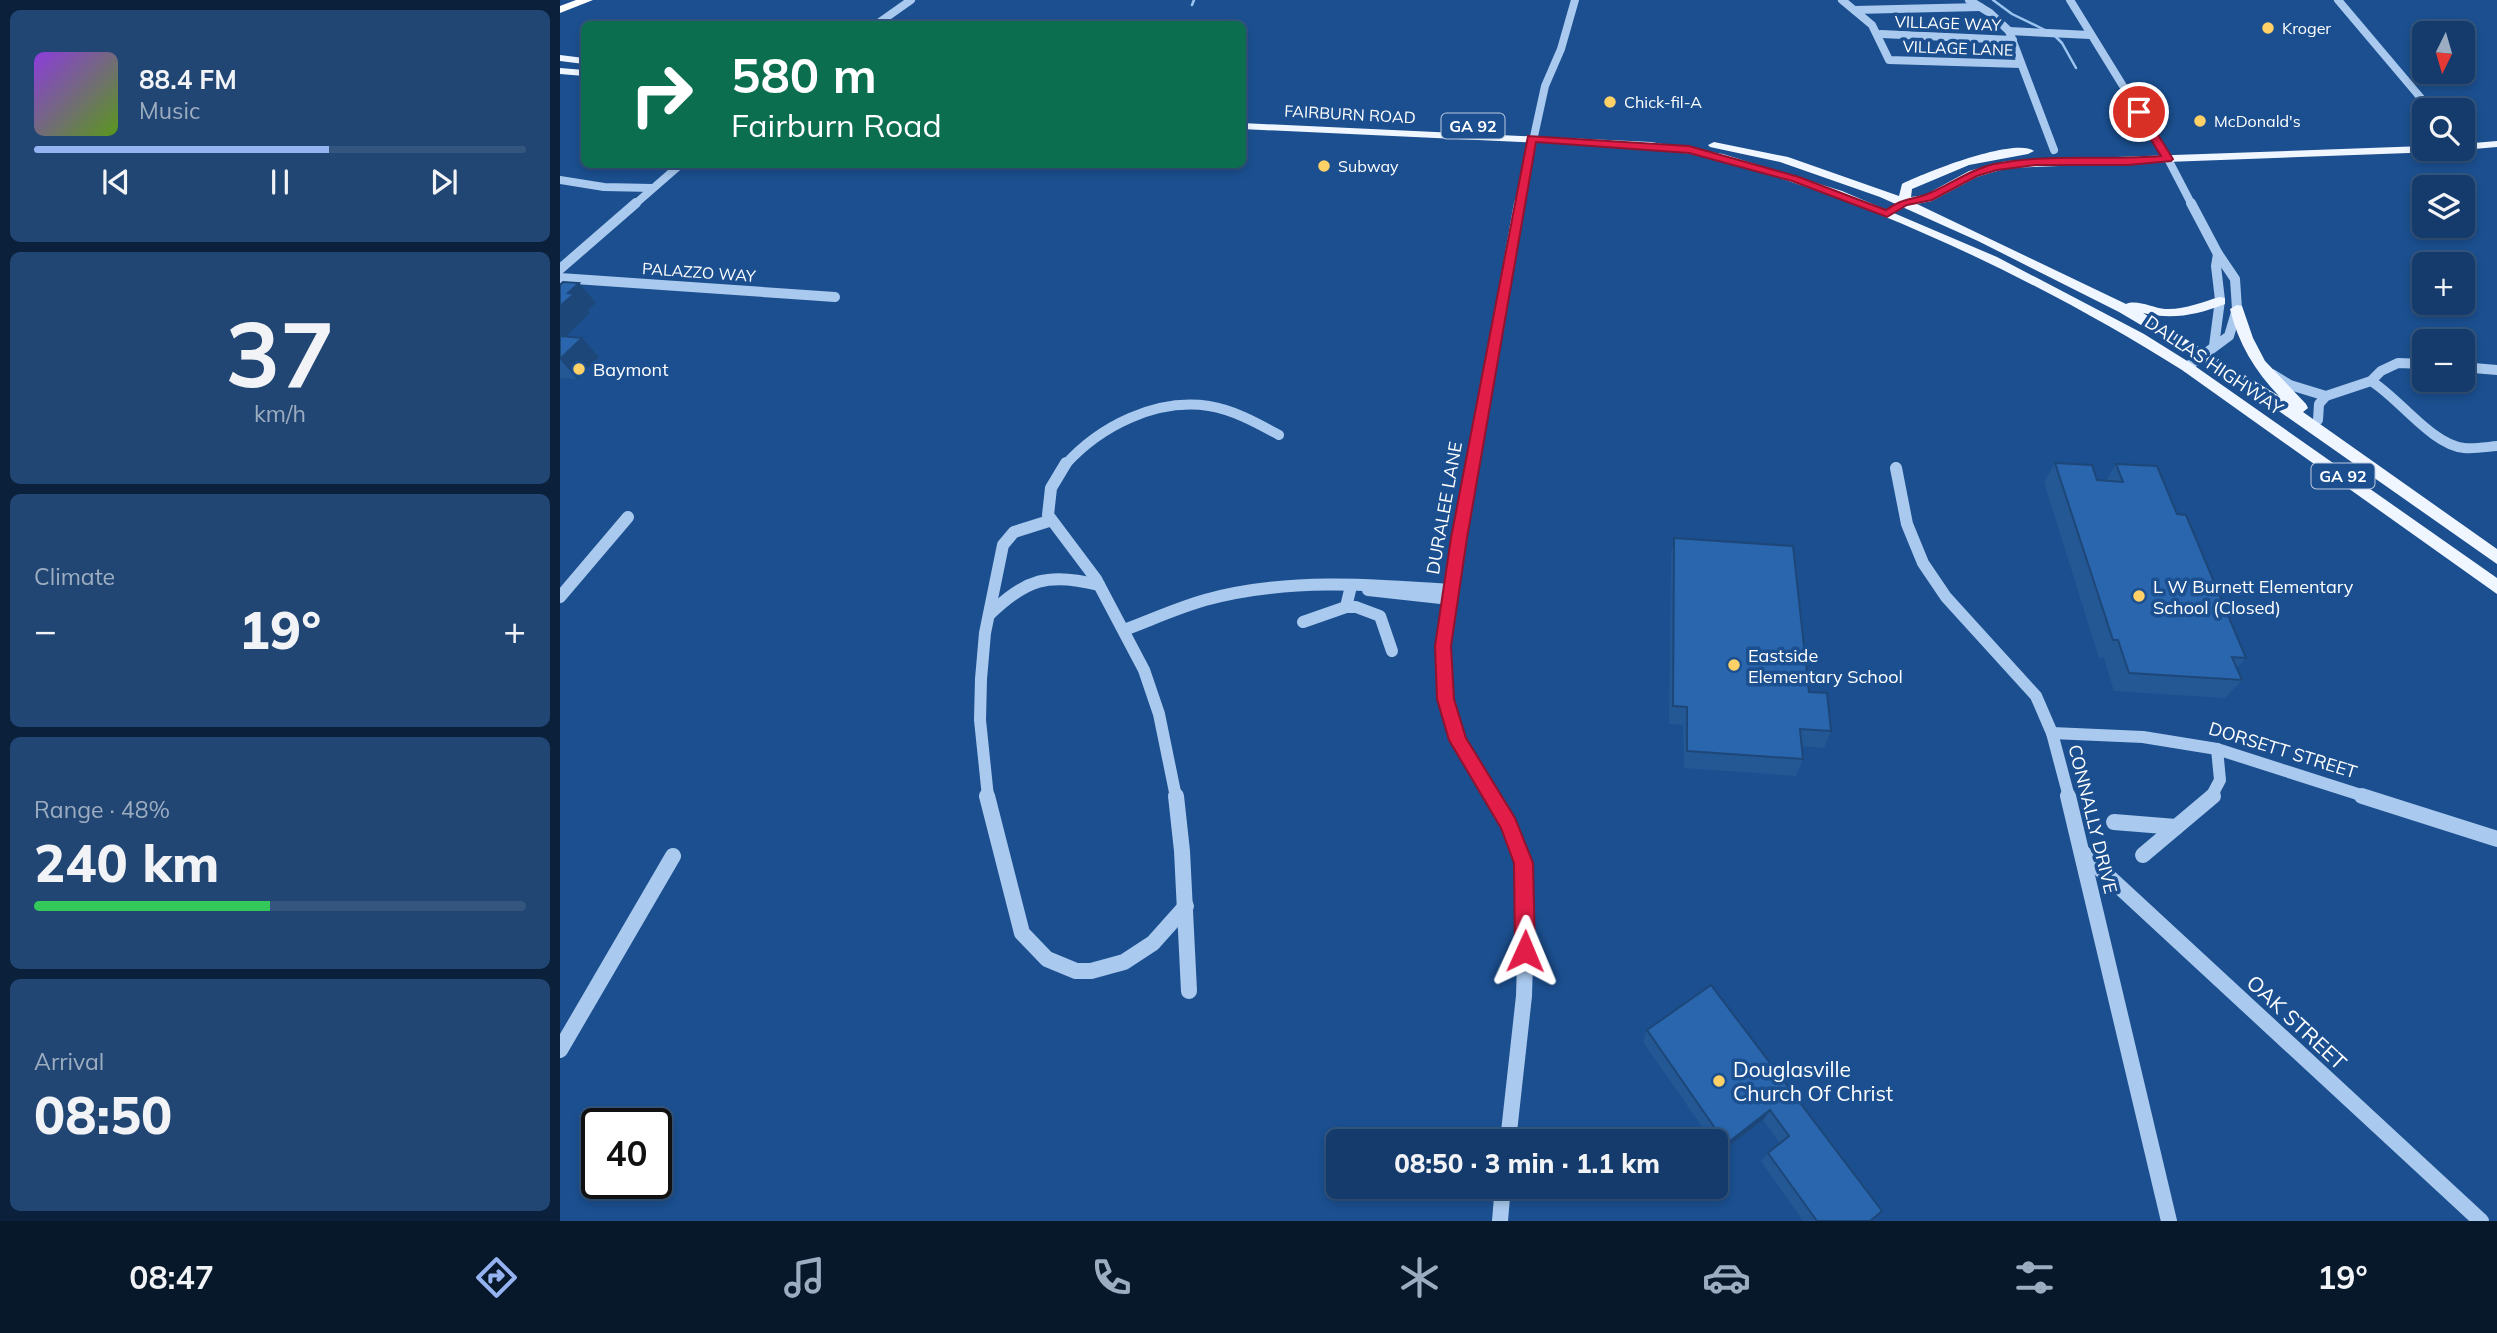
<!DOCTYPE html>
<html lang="en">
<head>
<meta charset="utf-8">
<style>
  :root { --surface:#143b6b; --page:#214673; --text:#f1f3f6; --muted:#9dadc1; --line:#33557e; --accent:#95b2f1 }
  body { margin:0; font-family:Mulish,sans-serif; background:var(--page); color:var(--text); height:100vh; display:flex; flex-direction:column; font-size:26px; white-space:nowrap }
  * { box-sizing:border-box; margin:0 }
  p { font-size:23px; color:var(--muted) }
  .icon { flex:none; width:38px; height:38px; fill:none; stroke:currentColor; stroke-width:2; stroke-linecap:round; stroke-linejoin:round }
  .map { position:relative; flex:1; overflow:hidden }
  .drawer { display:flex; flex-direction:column; gap:10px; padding:10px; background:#0b203b; width:560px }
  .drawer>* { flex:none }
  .top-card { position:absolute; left:21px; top:21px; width:665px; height:147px; border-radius:10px; box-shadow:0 4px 10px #0003,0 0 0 2px var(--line); background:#0b6e4f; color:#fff; overflow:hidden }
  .needle { width:46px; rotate:185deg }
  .fabs { position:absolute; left:1852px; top:21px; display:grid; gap:14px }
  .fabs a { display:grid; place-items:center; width:63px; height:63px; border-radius:10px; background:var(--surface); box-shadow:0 4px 10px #0003,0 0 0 2px var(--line); font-size:35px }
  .speed { position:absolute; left:21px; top:1108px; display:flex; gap:14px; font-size:35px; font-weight:700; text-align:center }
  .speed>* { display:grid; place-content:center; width:91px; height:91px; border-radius:50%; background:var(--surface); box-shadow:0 4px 10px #0003,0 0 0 2px var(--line); line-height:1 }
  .speed .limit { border:4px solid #111; border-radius:10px; background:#fff; color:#111 }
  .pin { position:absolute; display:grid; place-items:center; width:60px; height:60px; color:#fff; margin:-30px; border:4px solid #fff; border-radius:50%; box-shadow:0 2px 7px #0007 }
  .me { position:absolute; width:77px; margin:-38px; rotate:1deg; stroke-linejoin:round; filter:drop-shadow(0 0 5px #0008) }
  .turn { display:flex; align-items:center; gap:24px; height:147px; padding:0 35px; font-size:32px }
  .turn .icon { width:91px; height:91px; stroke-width:2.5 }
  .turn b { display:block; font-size:49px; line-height:60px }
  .big { font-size:52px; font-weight:800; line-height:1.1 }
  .drawer .widget { flex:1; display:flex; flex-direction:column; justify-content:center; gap:10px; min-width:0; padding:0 24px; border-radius:10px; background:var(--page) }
  .drawer .dial { align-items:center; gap:0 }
  .dial b { font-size:91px; line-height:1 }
  .song { display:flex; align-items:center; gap:21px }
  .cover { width:84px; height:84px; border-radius:10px; background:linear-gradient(135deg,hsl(270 70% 55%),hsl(90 70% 35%)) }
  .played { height:7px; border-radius:4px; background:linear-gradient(90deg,var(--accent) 60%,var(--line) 60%) }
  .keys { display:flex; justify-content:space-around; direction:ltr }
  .heat { display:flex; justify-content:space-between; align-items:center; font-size:38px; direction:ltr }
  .charge { height:10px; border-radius:5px; background:linear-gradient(90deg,#34c759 48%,var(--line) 0) }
  .trip { position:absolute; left:766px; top:1129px; width:402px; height:70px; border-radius:10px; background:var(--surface); box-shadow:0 4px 10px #0003,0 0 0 2px var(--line); font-weight:800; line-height:70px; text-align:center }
  .tabs { display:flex; height:112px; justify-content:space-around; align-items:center; background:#08182b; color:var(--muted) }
  .tabs .icon { width:49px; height:49px }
  .tabs .active { color:var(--accent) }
  .tabs b { font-size:32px; color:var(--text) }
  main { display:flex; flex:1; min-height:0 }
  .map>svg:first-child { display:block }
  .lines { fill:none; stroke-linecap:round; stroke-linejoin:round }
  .stream { stroke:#9cc4f0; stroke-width:2.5 }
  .minor-far3 { stroke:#a9c9ee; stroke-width:8 }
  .minor-far2 { stroke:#a9c9ee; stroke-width:10 }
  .minor-far1 { stroke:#a9c9ee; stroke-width:12 }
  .minor { stroke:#a9c9ee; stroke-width:16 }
  .major { fill:#f0f6ff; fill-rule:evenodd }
  .highway { fill:#fff; fill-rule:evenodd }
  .wall { fill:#245895 }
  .shaded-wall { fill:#1d4779 }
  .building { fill:#2a66ad; stroke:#1d4779; stroke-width:2 }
  .route { fill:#e11d48; stroke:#92132f; stroke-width:2 }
  .poi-dot { fill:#ffd166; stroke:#1b4f8f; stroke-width:2.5 }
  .labels { text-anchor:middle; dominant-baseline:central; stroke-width:7; stroke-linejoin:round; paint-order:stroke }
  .far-street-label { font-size:16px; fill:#fff; stroke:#1b4f8f }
  .far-poi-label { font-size:16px; fill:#fff; stroke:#1b4f8f; text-anchor:start }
  .shield { fill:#1b4f8f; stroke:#bbcadd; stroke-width:2 }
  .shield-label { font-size:16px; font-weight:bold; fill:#fff }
  .street-label { font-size:18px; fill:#fff; stroke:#1b4f8f }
  .poi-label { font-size:18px; fill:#fff; stroke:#1b4f8f; text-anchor:start }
  .near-street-label { font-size:21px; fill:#fff; stroke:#1b4f8f }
  .near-poi-label { font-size:21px; fill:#fff; stroke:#1b4f8f; text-anchor:start }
</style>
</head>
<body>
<main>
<section class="drawer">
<div class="widget">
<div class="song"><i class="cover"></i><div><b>88.4 FM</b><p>Music</p></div></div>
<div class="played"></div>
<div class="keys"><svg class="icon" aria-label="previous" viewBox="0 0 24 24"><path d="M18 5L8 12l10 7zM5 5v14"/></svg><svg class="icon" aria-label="pause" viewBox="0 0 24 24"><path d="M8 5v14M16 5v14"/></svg><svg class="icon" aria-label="next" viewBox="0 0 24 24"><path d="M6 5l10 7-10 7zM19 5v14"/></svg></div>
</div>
<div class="widget dial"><b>37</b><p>km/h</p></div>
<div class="widget"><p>Climate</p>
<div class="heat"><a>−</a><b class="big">19°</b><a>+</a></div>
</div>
<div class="widget"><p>Range · 48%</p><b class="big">240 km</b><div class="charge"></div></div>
<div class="widget"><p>Arrival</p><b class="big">08:50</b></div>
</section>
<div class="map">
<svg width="1937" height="1221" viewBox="0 0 1937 1221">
  <rect width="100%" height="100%" fill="#1b4f8f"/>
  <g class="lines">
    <g class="stream">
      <polyline points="1433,0 1452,14 1487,31"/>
      <polyline points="632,5 634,0"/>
      <polyline points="1494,35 1502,43 1516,68"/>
    </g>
    <g class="minor-far3">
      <polyline points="1282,0 1312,25 1329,60 1461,64"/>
      <polyline points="1409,0 1430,13 1449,31 1494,150"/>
      <polyline points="1510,0 1608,159 1632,205"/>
      <polyline points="1778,0 1871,110"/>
      <polyline points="1295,10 1420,7"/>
      <polyline points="317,24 351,0"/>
      <polyline points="1449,31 1530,35"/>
      <polyline points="1321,34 1453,40"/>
      <polyline points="0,180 44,187 92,188"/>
      <polyline points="74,205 121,164"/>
      <polyline points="959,205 985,86 1001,49 1015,0"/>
    </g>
    <g class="minor-far2">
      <polyline points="0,269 76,203"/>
      <polyline points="0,278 275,297"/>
      <polyline points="1654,346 1660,300 1656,266 1658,254"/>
      <polyline points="1627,367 1669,336 1677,309 1675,279 1658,254 1631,203"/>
      <polyline points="1902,367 1937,370"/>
      <polyline points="1712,374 1730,385 1766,396"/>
      <path d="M1811,381C1839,398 1872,445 1904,448C1914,449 1926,447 1937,446"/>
      <polyline points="1758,420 1759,404 1766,396 1811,381 1821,371 1838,363 1864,364"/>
      <path d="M505,465C540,426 596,398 649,406C674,410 697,423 719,435"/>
      <polyline points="912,465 959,203"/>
    </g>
    <g class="minor-far1">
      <polyline points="506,463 491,488 488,515 536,579 584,670 599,714 616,797"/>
      <path d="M912,463C897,547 867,655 897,738C905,758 921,778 933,797"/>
      <polyline points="1336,468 1347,524 1363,563 1386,597 1476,696 1492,733 1509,797"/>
      <polyline points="808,590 890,599"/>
      <polyline points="0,597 68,517"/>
      <polyline points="786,607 796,607 820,616 832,651"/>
      <path d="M429,615C466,579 488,572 539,585"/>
      <polyline points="743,622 786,607 791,586"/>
      <path d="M564,630C591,620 617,608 645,600C725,578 809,584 891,590"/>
      <polyline points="1492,733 1583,737 1657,749 1807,797"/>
      <polyline points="428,797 420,720 421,679 425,633 443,545 454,532 489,521"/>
      <polyline points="1651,797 1660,780 1657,749"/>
    </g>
    <g class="minor">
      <polyline points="427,796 462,933 487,959 516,971 531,971 564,962 593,943 626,906"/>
      <polyline points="616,796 622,851 629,991"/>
      <polyline points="932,796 949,824 963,863 966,929 964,996 948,1141"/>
      <polyline points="1508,796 1609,1221"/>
      <polyline points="1802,796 1937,839"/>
      <polyline points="1554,822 1616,827"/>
      <polyline points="1523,853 1921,1221"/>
      <polyline points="1583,855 1653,796"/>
      <polyline points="0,1050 113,856"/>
      <polyline points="940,1221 943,1186"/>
    </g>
    <g class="major">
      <polygon points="0,55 24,58 24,64 0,61"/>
      <polygon points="0,68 24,70 24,76 0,74"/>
      <path d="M682,123L1091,142L1163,154L1282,191L1437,257L1584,334L1632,364L1937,578V594L1622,370C1485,284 1316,202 1159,160C1137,154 1113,152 1091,148L682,129Z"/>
      <polygon points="1937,141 1937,147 1902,150 1897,149 1902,149 1902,144"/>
      <path d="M1154,142L1228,157L1339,196L1342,184C1364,173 1454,137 1474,151L1468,154L1409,165L1352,189L1351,197L1365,195L1409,171L1446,161L1864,146V149H1882L1876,152L1447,168L1417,177L1372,201L1357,204L1566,304C1577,299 1593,308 1605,309C1625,310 1641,302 1660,297L1665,298V304C1637,315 1612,320 1583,313L1719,396C1695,371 1678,343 1670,309L1677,305L1682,306L1693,338L1705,361L1746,404L1748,408L1743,412L1937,549V564L1679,383L1559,312L1418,241L1320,197L1220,162L1150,147L1148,145Z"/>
    </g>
    <polygon class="highway" points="16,0 33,0 0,13 0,6"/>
  </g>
  <g class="wall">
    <polygon points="19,283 36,303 28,310 30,313 6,336 39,357 17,379 0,378 0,285"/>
    <polygon points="1495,463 1537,480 1546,481 1556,464 1617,514 1686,658 1677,668 1682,680 1665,698 1554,691 1544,658 1539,658 1484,482"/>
    <polygon points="1114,538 1249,692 1271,731 1264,748 1242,746 1243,759 1236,776 1124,768 1123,725 1109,724 1111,557"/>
    <polygon points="1151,985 1310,1221 1243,1221 1201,1161 1208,1153 1220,1144 1203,1120 1160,1153 1157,1148 1157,1141 1152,1141 1083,1042 1087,1030"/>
  </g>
  <g class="shaded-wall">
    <polygon points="19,283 36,303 28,310 30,313 0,342 0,306 8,293"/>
    <polygon points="22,338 39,357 17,379 0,359"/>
    <polygon points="1210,1110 1203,1120 1160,1153 1166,1144"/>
  </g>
  <g class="building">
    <polygon points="3,282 19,283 8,293 14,294 0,306 0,285"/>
    <polygon points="0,336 22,338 0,359"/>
    <polygon points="1495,463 1532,465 1537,480 1563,482 1556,464 1597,466 1617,514 1626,515 1686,658 1672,657 1682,680 1569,673 1558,640 1553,640"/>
    <polygon points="1114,538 1233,546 1249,692 1267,693 1271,731 1240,729 1243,759 1127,751 1127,707 1113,706"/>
    <polygon points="1151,985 1322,1211 1310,1221 1257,1221 1208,1153 1229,1136 1210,1110 1166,1144 1087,1030"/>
  </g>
  <path class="route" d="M1579,109L1584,112L1613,159L1611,161L1568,165H1476L1437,170L1417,176L1372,200L1347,205L1327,217L1232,181L1129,153L976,142L907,538L891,646L894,699L906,738L955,818L973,863L975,951L973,958L965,961L958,958L955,951L954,863L941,828L889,740L877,699L875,646L891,538L968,136L1129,146L1239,177L1326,210C1341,199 1349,200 1365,195C1389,186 1408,170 1434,164C1488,153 1546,161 1601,156L1574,112Z"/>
  <g class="poi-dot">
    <circle cx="1708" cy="28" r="7"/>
    <circle cx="1050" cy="102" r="7"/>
    <circle cx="1640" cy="121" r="7"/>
    <circle cx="764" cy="166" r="7"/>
    <circle cx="19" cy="369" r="7"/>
    <circle cx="1579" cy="596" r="7"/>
    <circle cx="1174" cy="665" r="7"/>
    <circle cx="1159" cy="1081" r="7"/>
  </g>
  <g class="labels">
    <g class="far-street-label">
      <text transform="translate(1388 23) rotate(2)">VILLAGE WAY</text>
      <text transform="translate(1398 48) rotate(2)">VILLAGE LANE</text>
      <text transform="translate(790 114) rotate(3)">FAIRBURN ROAD</text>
      <text transform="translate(139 272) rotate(4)">PALAZZO WAY</text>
    </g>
    <g class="far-poi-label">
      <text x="1722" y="28">Kroger</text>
      <text x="1064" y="102">Chick-fil-A</text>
      <text x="1654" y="121">McDonald's</text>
      <text x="778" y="166">Subway</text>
    </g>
    <g class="shield">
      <rect x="881.5" y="113.5" width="63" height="25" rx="5"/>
      <rect x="1751.5" y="463.5" width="63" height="25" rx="5"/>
    </g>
    <g class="shield-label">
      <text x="913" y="126">GA 92</text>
      <text x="1783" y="476">GA 92</text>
    </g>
    <g class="street-label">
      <text transform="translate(1654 365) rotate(34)">DALLAS HIGHWAY</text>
      <text transform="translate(884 508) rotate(-80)">DURALEE LANE</text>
      <text transform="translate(1723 750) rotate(17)">DORSETT STREET</text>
      <text transform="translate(1533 819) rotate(76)">CONNALLY DRIVE</text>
    </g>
    <g class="poi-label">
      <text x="33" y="369">Baymont</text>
      <text x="1593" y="586">L W Burnett Elementary<tspan x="1593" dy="21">School (Closed)</tspan></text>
      <text x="1188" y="655">Eastside<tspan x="1188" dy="21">Elementary School</tspan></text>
    </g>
    <g class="near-street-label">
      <text transform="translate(1737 1022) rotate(43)">OAK STREET</text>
    </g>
    <g class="near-poi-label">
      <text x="1173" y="1069">Douglasville<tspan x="1173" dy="24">Church Of Christ</tspan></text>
    </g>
  </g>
</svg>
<div class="fabs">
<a><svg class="needle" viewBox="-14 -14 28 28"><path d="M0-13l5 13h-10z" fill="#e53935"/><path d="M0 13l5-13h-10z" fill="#9dadc1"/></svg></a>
<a><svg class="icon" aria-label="search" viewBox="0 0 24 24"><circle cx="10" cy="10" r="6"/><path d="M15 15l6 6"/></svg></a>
<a><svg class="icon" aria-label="layers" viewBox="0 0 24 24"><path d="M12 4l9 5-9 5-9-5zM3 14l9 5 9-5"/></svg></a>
<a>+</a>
<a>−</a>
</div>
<div class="speed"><div class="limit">40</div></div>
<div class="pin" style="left:1579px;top:112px;background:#d93025"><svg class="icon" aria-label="arrive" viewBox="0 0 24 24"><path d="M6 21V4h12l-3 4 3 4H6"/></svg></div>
<svg class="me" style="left:965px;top:951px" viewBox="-20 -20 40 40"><path d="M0-17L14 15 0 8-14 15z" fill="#e11d48" stroke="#fff" stroke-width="4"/></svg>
<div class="trip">08:50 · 3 min · 1.1 km</div>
<div class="top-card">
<div class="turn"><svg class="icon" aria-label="right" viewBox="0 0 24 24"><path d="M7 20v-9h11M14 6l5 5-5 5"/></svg><div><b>580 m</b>Fairburn Road</div></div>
</div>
</div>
</main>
<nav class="tabs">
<b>08:47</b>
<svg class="icon active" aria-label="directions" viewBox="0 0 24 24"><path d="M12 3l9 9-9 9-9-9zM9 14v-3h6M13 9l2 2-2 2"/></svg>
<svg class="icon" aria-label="music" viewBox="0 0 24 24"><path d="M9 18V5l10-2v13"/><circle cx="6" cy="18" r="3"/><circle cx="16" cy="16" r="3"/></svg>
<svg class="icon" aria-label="phone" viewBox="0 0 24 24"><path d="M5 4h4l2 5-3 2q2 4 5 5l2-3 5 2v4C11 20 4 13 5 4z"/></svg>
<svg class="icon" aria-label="climate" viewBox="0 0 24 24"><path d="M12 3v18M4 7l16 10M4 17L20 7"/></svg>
<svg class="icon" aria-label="car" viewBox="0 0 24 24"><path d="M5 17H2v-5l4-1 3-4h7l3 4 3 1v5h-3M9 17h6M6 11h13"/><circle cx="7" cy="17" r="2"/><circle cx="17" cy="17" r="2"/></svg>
<svg class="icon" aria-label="filters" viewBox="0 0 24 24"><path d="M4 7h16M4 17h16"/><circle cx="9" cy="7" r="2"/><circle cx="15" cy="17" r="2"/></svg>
<b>19°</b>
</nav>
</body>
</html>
